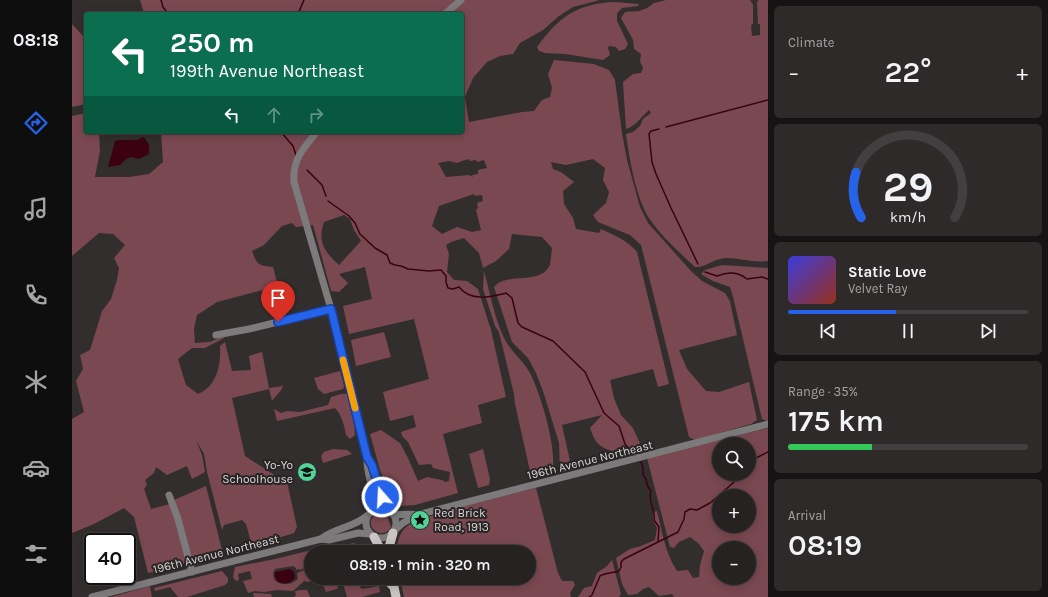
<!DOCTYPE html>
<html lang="en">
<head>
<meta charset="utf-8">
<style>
  :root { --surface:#262222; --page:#2e2a2a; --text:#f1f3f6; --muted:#a4a4a5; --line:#423f40; --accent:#2563eb }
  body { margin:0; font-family:Karla,sans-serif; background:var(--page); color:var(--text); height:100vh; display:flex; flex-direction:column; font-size:15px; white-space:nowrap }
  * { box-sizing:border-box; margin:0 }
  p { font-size:13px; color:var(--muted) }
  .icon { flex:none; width:22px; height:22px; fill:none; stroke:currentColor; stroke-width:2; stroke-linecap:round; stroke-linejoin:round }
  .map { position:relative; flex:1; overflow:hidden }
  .details { display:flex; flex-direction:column; gap:6px; padding:6px; background:#151313; width:280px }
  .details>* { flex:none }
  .guide { position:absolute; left:12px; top:12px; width:380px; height:122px; border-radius:4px; box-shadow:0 2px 10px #0003,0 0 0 1px var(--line); background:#0b6e4f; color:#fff; overflow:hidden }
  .tools { position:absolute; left:640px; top:437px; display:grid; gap:8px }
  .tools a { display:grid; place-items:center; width:44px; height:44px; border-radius:50%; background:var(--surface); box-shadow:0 2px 10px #0003,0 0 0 1px var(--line); font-size:20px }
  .speed { position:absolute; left:12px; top:533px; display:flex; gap:8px; font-size:20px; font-weight:700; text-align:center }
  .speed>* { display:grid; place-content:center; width:52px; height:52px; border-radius:50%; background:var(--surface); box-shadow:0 2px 10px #0003,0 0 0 1px var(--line); line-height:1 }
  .speed .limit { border:2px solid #111; border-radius:6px; background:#fff; color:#111 }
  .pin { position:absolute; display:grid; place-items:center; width:34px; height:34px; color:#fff; margin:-41px -17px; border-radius:50% 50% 50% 0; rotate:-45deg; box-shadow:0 0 4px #0007 }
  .pin .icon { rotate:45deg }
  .me { position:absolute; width:44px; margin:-22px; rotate:341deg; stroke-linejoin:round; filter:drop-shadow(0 0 3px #0008) }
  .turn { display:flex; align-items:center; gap:14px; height:84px; padding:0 20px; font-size:18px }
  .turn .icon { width:52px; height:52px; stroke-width:2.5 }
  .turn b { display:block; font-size:28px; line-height:34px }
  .lanes { display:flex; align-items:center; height:38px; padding:0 20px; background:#0003; justify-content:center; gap:20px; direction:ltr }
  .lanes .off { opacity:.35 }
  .big { font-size:30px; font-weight:600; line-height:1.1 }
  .details .widget { flex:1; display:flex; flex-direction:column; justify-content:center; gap:6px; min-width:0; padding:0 14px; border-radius:6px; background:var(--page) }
  .details .dial { align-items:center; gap:0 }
  .dial svg { height:104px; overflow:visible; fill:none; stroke:var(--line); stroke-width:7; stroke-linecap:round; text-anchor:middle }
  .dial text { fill:var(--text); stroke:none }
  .song { display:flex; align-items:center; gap:12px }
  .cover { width:48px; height:48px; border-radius:6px; background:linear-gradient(135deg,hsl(240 70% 55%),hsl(10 70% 35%)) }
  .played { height:4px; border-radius:2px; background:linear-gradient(90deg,var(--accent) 45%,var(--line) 45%) }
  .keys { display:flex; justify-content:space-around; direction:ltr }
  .heat { display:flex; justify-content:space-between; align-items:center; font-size:22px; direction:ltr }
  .charge { height:6px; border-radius:3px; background:linear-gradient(90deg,#34c759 35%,var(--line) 0) }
  .trip { position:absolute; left:232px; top:545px; width:232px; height:40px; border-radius:20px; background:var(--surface); box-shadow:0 2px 10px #0003,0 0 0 1px var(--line); font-weight:600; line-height:40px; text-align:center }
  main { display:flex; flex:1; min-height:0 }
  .tabs { display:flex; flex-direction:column; width:72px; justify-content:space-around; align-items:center; background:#0f0e0e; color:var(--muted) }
  .tabs .icon { width:28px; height:28px }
  .tabs .selected { color:var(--accent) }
  .tabs b { font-size:18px; color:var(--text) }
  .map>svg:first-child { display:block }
  .green { fill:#7a4850; fill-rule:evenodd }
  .water { fill:#3b0012 }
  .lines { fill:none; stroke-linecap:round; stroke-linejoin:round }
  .stream { stroke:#3b0012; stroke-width:1.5 }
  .minor { stroke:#7c7a7a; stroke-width:7 }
  .major { stroke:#cac4c4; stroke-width:9 }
  .route-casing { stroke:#184099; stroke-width:10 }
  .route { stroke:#2563eb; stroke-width:7 }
  .slow { stroke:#f59e0b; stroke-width:7 }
  .labels { text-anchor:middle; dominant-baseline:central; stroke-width:4; stroke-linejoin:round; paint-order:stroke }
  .street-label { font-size:12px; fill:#dad7d7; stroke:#292425 }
  .poi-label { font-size:12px; fill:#dad7d7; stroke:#292425; text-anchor:end }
</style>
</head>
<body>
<main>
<nav class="tabs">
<b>08:18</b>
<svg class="icon selected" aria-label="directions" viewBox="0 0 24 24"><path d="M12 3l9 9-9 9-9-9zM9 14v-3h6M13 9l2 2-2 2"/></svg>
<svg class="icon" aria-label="music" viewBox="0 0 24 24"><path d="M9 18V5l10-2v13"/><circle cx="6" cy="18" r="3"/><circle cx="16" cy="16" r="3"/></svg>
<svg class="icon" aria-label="phone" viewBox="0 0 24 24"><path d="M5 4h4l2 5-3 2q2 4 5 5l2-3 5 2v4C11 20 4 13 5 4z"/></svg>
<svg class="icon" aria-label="climate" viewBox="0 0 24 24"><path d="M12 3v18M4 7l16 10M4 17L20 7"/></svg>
<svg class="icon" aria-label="car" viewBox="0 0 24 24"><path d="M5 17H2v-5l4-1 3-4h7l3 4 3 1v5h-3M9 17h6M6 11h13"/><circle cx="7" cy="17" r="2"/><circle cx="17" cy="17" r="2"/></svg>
<svg class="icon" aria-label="filters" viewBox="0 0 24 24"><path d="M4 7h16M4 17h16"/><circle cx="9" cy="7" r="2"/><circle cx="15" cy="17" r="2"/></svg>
</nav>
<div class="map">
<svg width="696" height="597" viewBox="0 0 696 597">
  <rect width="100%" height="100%" fill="#332e2e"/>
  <g class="green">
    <path d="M68,0H528L501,7L487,16L471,30L448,43L441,54L428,56L415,62L401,78L393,97L397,122L450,112L462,111L470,100L478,97L480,88L476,74L482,60L522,64L537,70L543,80L550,133L555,160L568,207L576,223L619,271L630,281L653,293L658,301L665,335L607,350L615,369L634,391L647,392L677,382L685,420L679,424L623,440L617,437L569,245L558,235L526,222L521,215L534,203L537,192L531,180L533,168L521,159L494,165L479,162L481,169L489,172L502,182L491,191L492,204L501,218L504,229L527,233L529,229C542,235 555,240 565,252L597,384L586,387L581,369L538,380L542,398L549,415L561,428L570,448L541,456L540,451C525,446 523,442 518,428L530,415L490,425L500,470L491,472L488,471L487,443L471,391L464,373L456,358L440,342L422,287C433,274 454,282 469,274C473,273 476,268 478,265L480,248L470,237L440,234L437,249L424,261L411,268L407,253L392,238L379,242L374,245L377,254L375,272L382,280L395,281L406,289L419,330L434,397L406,405L410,423L371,434L386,493L343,505L327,506L317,495L308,470L298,434L309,430L328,443L336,458L346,481L355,477L370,480L374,482L377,481L378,472L361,468L359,464L347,465L336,442L330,436L329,432L344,427L341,415L318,421L311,392L357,379L342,319L277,334L271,306L300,299L293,267L267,274L276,283L267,292L259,291L241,225L224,227L220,223L210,226L192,245L180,251C185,264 186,266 201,267L206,286L145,302L125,315L122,329L123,343L138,342L151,336L152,338L133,348H120L106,359L114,385L126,394C145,386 149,365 148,346L153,342L160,371L179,370L177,356L190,352L197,388L211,386C209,392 204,395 200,401L197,389L160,398L173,456L213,482H215L225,527L222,533L180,546L174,524L170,520L152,525L150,530L135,472L132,454L124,440L130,455L133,472L120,479L115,466L95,475L84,467L82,473L73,480L75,485L72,489L79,509L98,504L104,521L115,563L76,573L62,517L52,508L22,524L0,533V419L12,412L4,381L11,369L8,355L18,350L30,311L39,299L45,280L47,268L42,258L53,245L41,234L27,233L0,256V116L14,113V132H27L28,151L23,177H57L77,174L91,162L89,132H390V14H70L71,10ZM396,159L398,161L404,160L405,162L412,160L415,168L406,170V174L400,175L401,177L397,175L374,177L366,163L377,161L385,163ZM402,194L403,196L410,195L411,201L405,203L406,208L404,210L409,230L400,232L385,227L370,234L360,226L367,206ZM272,215L278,219L282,230L289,241L267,265C253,252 245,242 252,222Z"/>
    <path d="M594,0H678L681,5V24L679,25L680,36L688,35V24H686L685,2L687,0H696V261C682,263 668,258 654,258C643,258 633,268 623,267C608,253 588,235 577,218C564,198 557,157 554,134L561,132L568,126L571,119L579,113L577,110C570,116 563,127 554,129L551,82L561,74L569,73L571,68L568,61L569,54L562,49L561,40L549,18L553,12L567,11L575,8L582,3Z"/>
    <path d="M542,2L567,4L566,6L550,8L545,13V21L556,44L553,49L547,51L544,47L537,46L536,48L538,55L531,60L493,54L473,53L467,51L465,47C487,17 504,4 542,2Z"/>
    <polygon points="0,24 11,36 14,49 14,104 0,107"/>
    <polygon points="650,265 696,268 696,421 690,419 661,297 658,287 641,281 629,274 633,270"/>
    <path d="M412,271C418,293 422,315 431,336C437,350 450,359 458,373C469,395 486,450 480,474L463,476H460L458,471L443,404L442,394L427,332L423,326L411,289Z"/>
    <polygon points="312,332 319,357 284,366 279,340"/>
    <polygon points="268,371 272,386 271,389 252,394 246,389 242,378"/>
    <path d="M269,394H275L282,424L283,435L278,439L274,435C272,425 270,415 263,408L205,421L202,409L209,413L215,411L228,412L256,405L259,397Z"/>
    <path d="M696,428V597H602L600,594L587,596L577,587L571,589L565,594L556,595L550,584L544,558L558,549L569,546L583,540L585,528L581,520V512L585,511C590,531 593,553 605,571L616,570L621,578L627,577L628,565L632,551L626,543L618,537L607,542L602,548L598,547L575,458ZM647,444H677V474H647ZM647,496H677V526H647ZM647,548H677V578H647Z"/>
    <polygon points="261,449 275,450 280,454 251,463 249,456 252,452"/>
    <polygon points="411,449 418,479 417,485 406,488 397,454"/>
    <polygon points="134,486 151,554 119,561 102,500"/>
    <path d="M464,488L486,573L490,581H501L503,585L498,593L499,597H332L328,578H457V552H324C325,544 327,535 332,529C341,520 360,516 372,512C402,503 433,496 464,488Z"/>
    <path d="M307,512L314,513L319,527C311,543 286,524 307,512Z"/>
    <polygon points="282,543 298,552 263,552 265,547"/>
    <path d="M248,548L250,550L239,552V569L238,567L227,570V569L224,570V568L221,566L203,569C198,577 204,585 214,584C219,584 222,582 226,579L225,573L238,568L239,578H241L242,580L236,582L232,581L221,591L205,590L192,592L183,591L176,593L171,581L180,579L178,571L166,574L167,580L164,581L161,577L163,567L203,559Z"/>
    <polygon points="540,560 549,594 547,597 506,597 512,588 520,586 525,573 535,566"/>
    <polygon points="150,571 156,578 156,582 153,585 115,597 106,597 98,587 83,591 82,588"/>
    <polygon points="278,578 284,578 287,586 290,589 307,586 308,592 290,597 275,597 270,580"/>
    <polygon points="264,580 266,587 265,589 254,592 251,585"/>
    <polygon points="78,586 80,597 39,597"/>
    <polygon points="229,590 235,590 238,597 221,597 224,596 223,591"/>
    <polygon points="181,593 199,594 200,597 182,597"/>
  </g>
  <g class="water">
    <polygon points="72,137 77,145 77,154 67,159 59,157 54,159 48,165 36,167 43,141 47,140 65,140"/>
    <path d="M217,569C222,570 223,574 223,578C218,584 211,585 205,581L203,577V572Z"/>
  </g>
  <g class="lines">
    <g class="stream">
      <polyline points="89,0 91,7 96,14"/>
      <polyline points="226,14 232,0"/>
      <polyline points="594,127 696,100"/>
      <polyline points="587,129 579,131 577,134 580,162 584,174 599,208 626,264"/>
      <polyline points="209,132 221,146 224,155"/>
      <polyline points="235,170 250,185 254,196"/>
      <path d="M256,201L277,216L283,223L288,234L303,248L315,255L318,263L323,265L329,266L336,269L357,271L369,270L374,276V282L376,288L381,289L387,287C399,302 418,297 434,293L440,298L446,323L450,327L481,341L513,372L532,413L547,426L553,444L559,451"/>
      <path d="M633,272L645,276C656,272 665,271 675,279L690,277L696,279"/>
      <polyline points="677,458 686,457 696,452"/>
      <path d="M569,462L571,468V475L574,479L575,485L579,491C575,501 584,509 582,520L587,527L586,541"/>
      <path d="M517,597L520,595L528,576C532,573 542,573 547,571L549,567V562L552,559L606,532L612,519L613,512L618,509L625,510L638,503L669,476V474"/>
    </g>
    <g class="minor">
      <polyline points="373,14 389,0"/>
      <path d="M245,132C232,147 220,160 222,182L259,309L295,457C294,477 305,491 300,511"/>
      <polyline points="144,335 177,329 259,309"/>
      <polyline points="295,457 300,465 309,494 318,511"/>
      <polyline points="97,495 106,519 120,572"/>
      <circle cx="309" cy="523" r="15"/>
      <path d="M322,515C328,515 339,513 345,515L696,424"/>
      <polyline points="322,531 331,523 344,515"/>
      <path d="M249,539C263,527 280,529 296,515"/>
      <polyline points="20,597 249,539 257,540 286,533 298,534"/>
    </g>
    <g class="major">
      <polyline points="302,537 310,552"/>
      <polyline points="318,552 317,547 321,533"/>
      <polyline points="316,578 318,583 322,587 324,597"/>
    </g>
  </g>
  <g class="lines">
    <g class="route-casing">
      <polyline id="route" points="206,322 259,309 295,457 300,465 310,497"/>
    </g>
    <use href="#route" class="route"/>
    <polyline class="slow" points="271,360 283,408"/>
  </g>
  <defs>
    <g id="school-disc" transform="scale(1)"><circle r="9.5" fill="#51d397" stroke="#292425"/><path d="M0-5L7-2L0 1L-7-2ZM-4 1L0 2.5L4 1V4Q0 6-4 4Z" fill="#111"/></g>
    <g id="sight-disc" transform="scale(1)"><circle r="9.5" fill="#51d397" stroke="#292425"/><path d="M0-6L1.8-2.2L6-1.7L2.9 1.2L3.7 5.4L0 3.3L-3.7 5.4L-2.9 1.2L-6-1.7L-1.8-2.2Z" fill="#111"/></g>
  </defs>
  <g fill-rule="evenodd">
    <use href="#school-disc" x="235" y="472"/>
    <use href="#sight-disc" x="348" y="520"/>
  </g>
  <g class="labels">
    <g class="street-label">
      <text transform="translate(518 460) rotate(-14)">196th Avenue Northeast</text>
      <text transform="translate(144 554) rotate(-14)">196th Avenue Northeast</text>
    </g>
    <g class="poi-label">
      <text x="221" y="465">Yo-Yo<tspan x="221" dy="14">Schoolhouse</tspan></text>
      <text x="362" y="513" text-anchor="start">Red Brick<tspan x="362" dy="14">Road, 1913</tspan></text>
    </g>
  </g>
</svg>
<div class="tools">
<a><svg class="icon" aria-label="search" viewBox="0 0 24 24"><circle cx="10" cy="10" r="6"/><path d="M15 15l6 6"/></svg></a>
<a>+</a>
<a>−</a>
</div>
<div class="speed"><div class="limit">40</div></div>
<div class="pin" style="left:206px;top:322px;background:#d93025"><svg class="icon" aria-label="arrive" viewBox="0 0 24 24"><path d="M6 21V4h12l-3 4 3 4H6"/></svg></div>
<svg class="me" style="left:310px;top:497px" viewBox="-20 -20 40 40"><circle r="17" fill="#2563eb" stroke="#fff" stroke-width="3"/><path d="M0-11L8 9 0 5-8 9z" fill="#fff"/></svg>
<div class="trip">08:19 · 1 min · 320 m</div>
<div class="guide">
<div class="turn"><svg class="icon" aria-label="left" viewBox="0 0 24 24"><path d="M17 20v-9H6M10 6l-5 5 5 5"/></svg><div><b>250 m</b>199th Avenue Northeast</div></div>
<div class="lanes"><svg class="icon" aria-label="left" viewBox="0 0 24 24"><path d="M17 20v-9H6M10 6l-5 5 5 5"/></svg><svg class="icon off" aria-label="ahead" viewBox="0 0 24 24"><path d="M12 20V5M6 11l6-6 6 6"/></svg><svg class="icon off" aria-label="right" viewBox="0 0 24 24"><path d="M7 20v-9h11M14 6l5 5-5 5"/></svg></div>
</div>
</div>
<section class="details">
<div class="widget"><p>Climate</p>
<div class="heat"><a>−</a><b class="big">22°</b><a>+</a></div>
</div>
<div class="widget dial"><svg viewBox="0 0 100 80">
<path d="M14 69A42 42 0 1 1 86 69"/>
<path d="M14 69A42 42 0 0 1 10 34" stroke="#2563eb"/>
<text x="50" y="56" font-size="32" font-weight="700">29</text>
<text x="50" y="72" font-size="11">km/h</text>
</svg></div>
<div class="widget">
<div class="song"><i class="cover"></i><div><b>Static Love</b><p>Velvet Ray</p></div></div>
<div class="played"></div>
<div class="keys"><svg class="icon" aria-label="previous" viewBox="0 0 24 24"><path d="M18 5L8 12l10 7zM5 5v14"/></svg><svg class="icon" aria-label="pause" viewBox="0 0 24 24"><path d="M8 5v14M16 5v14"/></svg><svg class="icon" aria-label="next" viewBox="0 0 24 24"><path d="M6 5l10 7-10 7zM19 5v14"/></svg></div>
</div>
<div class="widget"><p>Range · 35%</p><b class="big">175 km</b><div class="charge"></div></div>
<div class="widget"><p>Arrival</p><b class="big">08:19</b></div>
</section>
</main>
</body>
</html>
